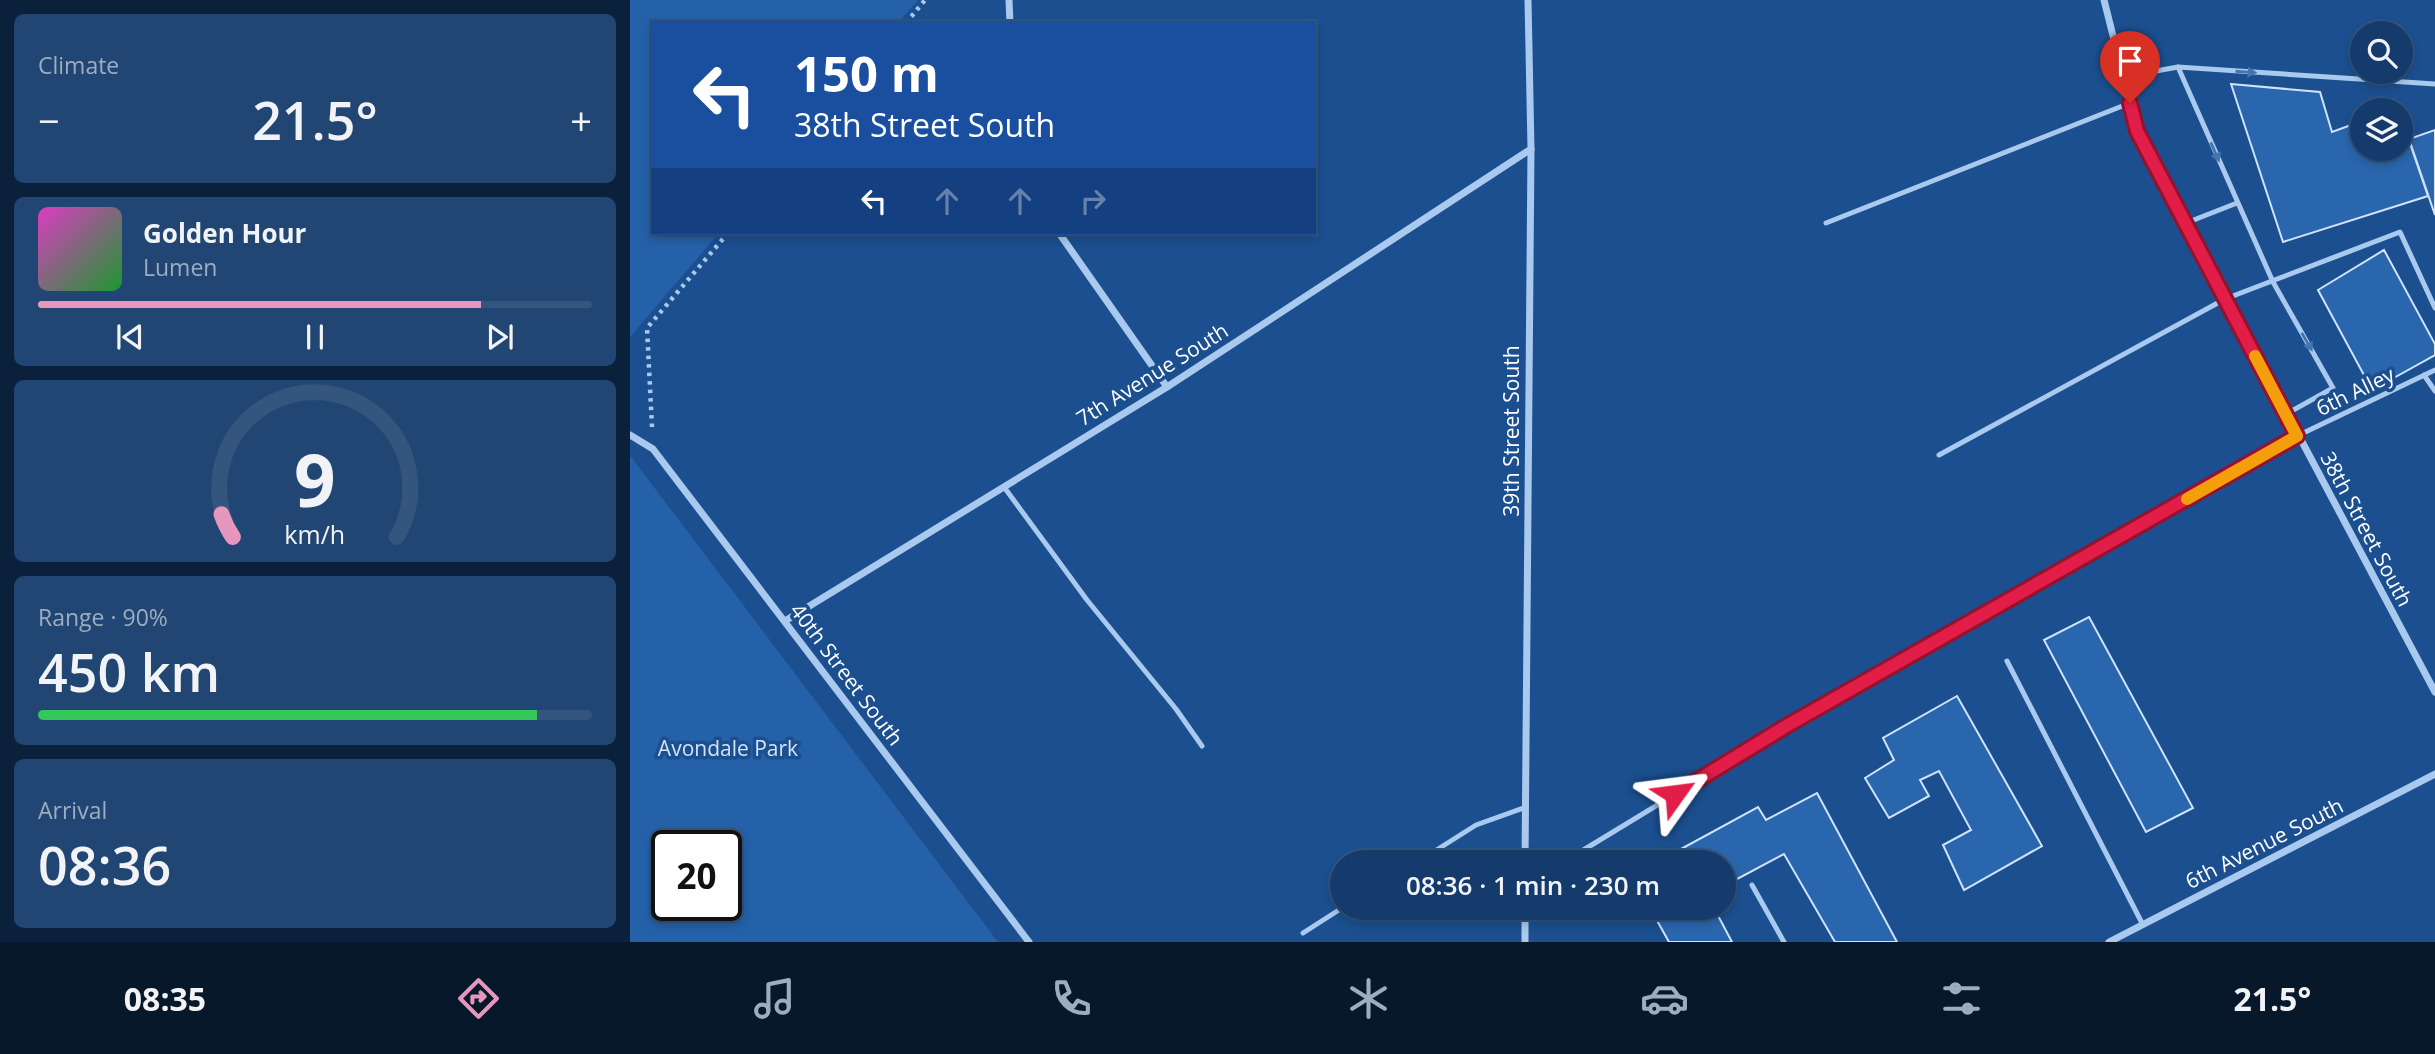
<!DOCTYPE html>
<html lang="en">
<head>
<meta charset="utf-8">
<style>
  :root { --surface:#143b6b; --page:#214673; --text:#f1f3f6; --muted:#9dadc1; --line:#33557e; --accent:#e797bd }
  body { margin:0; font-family:"Open Sans",sans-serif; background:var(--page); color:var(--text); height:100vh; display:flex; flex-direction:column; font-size:26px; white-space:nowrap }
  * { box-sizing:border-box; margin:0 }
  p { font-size:23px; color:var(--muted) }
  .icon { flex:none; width:38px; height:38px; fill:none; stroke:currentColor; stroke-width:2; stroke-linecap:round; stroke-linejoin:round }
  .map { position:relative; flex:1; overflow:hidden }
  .details { display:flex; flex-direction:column; gap:14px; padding:14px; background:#0b203b; width:630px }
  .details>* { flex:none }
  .guide { position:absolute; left:21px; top:21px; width:665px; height:214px; border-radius:0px; box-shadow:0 4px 10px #0003,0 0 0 2px var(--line); background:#1a4fa0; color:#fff; overflow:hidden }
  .tools { position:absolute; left:1720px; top:21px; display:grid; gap:14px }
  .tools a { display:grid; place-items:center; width:63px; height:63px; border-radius:50%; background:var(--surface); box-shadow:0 4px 10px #0003,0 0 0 2px var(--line); font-size:35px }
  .speed { position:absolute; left:21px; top:830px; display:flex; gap:14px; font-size:35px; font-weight:700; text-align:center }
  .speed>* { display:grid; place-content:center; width:91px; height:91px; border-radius:50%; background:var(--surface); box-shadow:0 4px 10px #0003,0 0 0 2px var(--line); line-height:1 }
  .speed .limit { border:4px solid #111; border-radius:10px; background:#fff; color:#111 }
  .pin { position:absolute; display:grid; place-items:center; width:60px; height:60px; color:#fff; margin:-72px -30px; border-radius:50% 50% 50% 0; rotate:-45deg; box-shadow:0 0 7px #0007 }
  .pin .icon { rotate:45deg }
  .me { position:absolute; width:77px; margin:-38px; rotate:59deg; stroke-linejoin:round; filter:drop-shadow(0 0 5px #0008) }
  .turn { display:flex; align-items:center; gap:24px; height:147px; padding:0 28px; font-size:32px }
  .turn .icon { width:91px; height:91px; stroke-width:2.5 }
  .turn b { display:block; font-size:49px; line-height:60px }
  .lanes { display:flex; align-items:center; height:66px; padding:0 28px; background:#0003; justify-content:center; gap:35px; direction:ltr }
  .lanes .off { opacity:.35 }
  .big { font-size:52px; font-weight:600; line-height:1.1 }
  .details .tile { flex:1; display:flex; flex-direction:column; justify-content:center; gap:10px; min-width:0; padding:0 24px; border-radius:10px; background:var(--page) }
  .details .dial { align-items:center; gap:0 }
  .dial svg { height:182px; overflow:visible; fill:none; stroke:var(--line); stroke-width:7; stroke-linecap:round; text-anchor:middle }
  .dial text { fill:var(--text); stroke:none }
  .song { display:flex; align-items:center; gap:21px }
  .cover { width:84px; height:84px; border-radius:10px; background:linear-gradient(135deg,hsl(310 70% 55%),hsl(130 70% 35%)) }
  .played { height:7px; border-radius:4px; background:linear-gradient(90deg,var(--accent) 80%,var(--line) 80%) }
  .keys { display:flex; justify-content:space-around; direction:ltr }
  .heat { display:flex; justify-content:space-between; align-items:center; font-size:38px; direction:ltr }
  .charge { height:10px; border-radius:5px; background:linear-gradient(90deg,#34c759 90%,var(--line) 0) }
  .trip { position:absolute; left:700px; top:850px; width:406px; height:70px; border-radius:35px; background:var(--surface); box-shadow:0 4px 10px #0003,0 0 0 2px var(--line); font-weight:600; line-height:70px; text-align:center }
  .menu { display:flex; height:112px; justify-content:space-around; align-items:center; background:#08182b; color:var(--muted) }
  .menu .icon { width:49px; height:49px }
  .menu .selected { color:var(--accent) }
  .menu b { font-size:32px; color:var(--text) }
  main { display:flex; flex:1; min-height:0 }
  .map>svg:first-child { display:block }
  .green { fill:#2461a8; fill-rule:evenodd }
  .building { fill:#2a66ad; stroke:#cfe3fa; stroke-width:2 }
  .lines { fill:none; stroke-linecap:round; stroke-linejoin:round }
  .path { stroke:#a9c9ee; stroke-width:4.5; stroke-dasharray:3.5 5; stroke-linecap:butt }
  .service { stroke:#a9c9ee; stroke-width:5 }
  .minor { stroke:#a9c9ee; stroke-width:7 }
  .oneway { fill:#4674ac }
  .route-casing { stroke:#92132f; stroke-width:18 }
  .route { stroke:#e11d48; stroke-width:12 }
  .slow { stroke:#f59e0b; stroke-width:12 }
  .labels { text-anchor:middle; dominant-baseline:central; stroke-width:7; stroke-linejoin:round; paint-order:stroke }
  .street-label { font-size:21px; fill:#fff; stroke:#1b4f8f }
  .park-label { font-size:21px; fill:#cfe3fa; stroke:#1b4f8f }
</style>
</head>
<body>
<main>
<section class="details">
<div class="tile"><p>Climate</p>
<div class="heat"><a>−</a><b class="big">21.5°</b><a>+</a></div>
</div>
<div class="tile">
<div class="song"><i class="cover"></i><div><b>Golden Hour</b><p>Lumen</p></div></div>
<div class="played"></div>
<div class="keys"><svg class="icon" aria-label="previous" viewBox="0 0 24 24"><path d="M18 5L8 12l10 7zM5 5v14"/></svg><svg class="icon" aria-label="pause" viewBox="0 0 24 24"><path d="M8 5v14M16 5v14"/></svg><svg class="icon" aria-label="next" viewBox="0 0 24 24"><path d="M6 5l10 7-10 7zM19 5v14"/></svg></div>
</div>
<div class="tile dial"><svg viewBox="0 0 100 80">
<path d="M14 69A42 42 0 1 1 86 69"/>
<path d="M14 69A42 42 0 0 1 9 59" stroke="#e797bd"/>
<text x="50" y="56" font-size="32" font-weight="700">9</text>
<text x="50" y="72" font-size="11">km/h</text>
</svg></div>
<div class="tile"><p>Range · 90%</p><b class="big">450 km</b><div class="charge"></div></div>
<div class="tile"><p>Arrival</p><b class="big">08:36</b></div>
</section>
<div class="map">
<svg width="1805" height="942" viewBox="0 0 1805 942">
  <rect width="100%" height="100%" fill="#1b4f8f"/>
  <g class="green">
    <polygon points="0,0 288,0 268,23 23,23 23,233 89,233 0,337"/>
    <path d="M0,457L2,458L368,942H0ZM37,845H96V905H37Z"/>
  </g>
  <g class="building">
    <polygon points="1601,84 1690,92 1702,132 1732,121 1732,149 1771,149 1771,117 1798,196 1653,242"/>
    <polygon points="1805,130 1805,215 1779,139"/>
    <polygon points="1754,250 1805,344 1805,355 1742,390 1688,290"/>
    <polygon points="1459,617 1563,808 1516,832 1414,640"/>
    <polygon points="1327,696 1412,846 1334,890 1313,845 1341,830 1309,771 1290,780 1299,796 1259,818 1235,778 1264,760 1253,738"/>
    <polygon points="1187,793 1267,942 1205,942 1154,854 1094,886 1094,863 1058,863 1051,849 1128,807 1136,820"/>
    <polygon points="1020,908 1084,908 1102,942 1039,942"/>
  </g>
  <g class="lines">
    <g class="path">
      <polyline points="276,23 295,0"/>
      <polyline points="22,427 17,328 98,233"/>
    </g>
    <g class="service">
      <polyline points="1548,67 1643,282 1703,388 1656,414"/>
      <polyline points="1493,77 1548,67 1805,84"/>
      <polyline points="1196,223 1500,103"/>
      <polyline points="1556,223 1607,203"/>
      <polyline points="1794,375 1805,391"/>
      <polyline points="1309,455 1595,299 1770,232 1805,308"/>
      <polyline points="374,487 457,600 546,709 572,746"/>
      <polyline points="1377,661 1513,925"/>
      <polyline points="786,863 846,825 896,807"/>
      <polyline points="932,863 1159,725 1667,436 1805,370"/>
      <polyline points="1122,885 1154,942"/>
      <polyline points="673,933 712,908"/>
    </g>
    <g class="minor">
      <polyline points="379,0 380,23"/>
      <polyline points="1474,0 1507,131 1805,692"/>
      <polyline points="429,233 537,387"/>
      <polyline points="0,435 23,449 399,942"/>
      <polyline points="155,621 537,387 901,149"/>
      <polyline points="895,863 901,149 898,0"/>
      <polyline points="895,942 895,908"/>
      <polyline points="1479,942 1805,774"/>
    </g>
  </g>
  <defs><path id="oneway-solid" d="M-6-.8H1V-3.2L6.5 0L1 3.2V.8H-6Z" transform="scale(1.75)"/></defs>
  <g class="oneway">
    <use href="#oneway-solid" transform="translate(1616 72) rotate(4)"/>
    <use href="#oneway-solid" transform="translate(1585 152) rotate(66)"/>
    <use href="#oneway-solid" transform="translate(1677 342) rotate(60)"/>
  </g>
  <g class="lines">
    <g class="route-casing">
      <polyline id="route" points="1045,794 1158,725 1667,436 1507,131 1500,103"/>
    </g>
    <use href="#route" class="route"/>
    <polyline class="slow" points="1557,499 1667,436 1625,356"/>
  </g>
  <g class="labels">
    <g class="street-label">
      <text transform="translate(522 374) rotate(-32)">7th Avenue South</text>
      <text transform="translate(1725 391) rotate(-26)">6th Alley</text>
      <text transform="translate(881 431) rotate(-90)">39th Street South</text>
      <text transform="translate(1737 529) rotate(62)">38th Street South</text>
      <text transform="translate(217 674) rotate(53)">40th Street South</text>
      <text transform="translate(1634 843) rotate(-27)">6th Avenue South</text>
    </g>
    <g class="park-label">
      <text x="98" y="748">Avondale Park</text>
    </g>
  </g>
</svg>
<div class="tools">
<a><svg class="icon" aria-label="search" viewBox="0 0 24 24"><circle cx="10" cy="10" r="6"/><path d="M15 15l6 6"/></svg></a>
<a><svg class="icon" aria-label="layers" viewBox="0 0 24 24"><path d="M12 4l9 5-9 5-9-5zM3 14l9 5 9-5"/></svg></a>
</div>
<div class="speed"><div class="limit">20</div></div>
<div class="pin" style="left:1500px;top:103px;background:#d93025"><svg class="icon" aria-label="arrive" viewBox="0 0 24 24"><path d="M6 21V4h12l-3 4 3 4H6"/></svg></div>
<svg class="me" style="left:1045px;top:794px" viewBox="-20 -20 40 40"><path d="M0-17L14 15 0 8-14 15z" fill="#e11d48" stroke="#fff" stroke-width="4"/></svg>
<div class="trip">08:36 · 1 min · 230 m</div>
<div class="guide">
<div class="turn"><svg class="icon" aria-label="left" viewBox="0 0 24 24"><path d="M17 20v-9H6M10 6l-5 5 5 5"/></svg><div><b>150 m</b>38th Street South</div></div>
<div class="lanes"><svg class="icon" aria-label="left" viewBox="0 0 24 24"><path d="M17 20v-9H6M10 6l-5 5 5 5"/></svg><svg class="icon off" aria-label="ahead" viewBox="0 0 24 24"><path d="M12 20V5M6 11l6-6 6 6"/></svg><svg class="icon off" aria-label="ahead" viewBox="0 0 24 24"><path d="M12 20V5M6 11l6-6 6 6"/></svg><svg class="icon off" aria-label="right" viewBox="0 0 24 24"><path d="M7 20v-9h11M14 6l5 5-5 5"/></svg></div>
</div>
</div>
</main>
<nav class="menu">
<b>08:35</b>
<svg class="icon selected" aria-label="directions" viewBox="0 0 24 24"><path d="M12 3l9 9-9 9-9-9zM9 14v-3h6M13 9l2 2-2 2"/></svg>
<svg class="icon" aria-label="music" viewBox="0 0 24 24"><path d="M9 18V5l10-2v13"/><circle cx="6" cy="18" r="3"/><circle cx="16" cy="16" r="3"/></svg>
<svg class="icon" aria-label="phone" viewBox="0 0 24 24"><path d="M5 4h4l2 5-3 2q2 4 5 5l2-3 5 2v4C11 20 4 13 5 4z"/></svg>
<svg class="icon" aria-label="climate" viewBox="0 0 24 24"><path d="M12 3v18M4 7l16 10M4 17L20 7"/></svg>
<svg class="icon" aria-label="car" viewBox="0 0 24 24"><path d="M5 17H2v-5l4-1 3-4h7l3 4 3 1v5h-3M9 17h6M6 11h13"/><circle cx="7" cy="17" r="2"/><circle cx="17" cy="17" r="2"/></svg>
<svg class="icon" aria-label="filters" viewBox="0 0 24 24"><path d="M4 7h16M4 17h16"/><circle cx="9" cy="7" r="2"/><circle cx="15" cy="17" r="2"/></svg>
<b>21.5°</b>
</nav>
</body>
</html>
